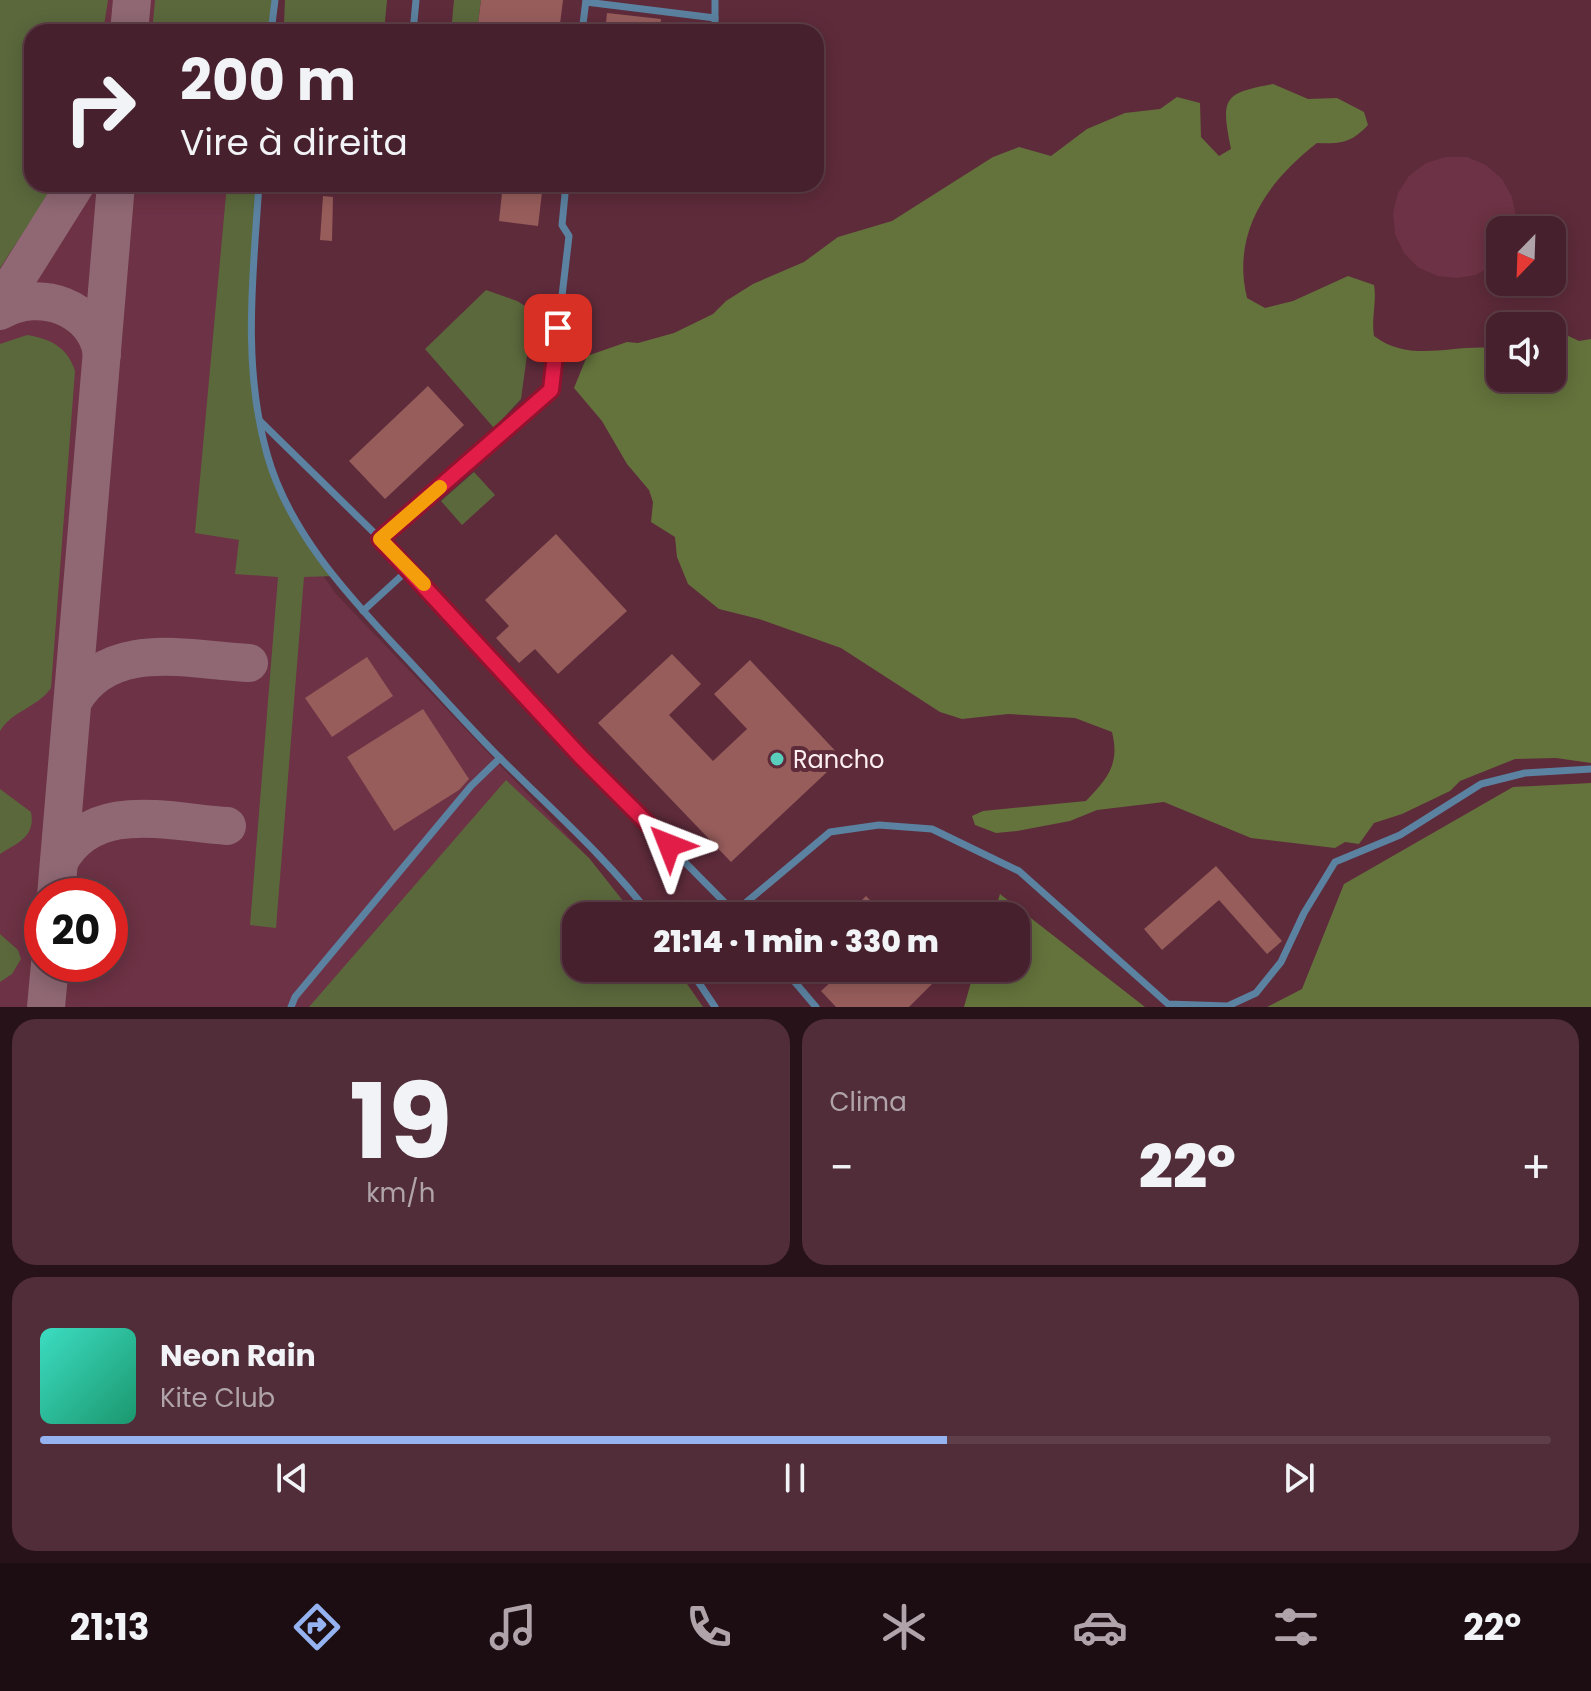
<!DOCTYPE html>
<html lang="pt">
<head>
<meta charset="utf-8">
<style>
  :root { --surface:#46202c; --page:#502d38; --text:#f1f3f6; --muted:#b0a3a9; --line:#5e3e48; --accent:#95b2f1 }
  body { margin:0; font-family:Poppins,sans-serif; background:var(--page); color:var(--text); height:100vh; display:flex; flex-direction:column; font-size:30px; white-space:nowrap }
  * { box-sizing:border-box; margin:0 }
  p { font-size:26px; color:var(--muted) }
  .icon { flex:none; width:44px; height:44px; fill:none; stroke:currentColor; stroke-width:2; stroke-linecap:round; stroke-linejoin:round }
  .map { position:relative; height:1007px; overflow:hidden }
  .sheet { display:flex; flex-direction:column; gap:12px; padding:12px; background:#261218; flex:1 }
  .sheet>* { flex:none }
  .guide { position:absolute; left:24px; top:24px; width:800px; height:168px; border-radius:24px; box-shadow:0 4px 20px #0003,0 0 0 2px var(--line); background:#46202c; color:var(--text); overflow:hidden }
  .needle { width:52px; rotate:203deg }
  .tools { position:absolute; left:1486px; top:216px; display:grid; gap:16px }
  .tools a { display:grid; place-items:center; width:80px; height:80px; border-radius:16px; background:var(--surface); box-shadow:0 4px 20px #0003,0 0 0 2px var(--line); font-size:40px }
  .speed { position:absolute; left:24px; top:878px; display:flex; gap:16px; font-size:40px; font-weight:700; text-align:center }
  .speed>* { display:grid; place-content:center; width:104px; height:104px; border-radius:50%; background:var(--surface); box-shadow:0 4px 20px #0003,0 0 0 2px var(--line); line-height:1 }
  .speed .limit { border:12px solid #d22; background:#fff; color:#111 }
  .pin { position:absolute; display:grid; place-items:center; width:68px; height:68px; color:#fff; margin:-34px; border-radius:16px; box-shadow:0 4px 12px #0006 }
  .me { position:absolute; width:88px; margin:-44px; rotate:315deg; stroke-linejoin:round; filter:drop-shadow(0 0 6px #0008) }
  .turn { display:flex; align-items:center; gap:28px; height:168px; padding:0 24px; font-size:36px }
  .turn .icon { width:104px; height:104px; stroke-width:2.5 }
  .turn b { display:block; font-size:56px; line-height:68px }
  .big { font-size:60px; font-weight:800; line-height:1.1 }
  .sheet .card { flex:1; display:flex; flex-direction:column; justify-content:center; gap:12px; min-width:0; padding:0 28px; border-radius:24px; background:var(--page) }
  .sheet .dial { align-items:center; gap:0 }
  .dial b { font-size:104px; line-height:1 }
  .song { display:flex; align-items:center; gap:24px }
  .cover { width:96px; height:96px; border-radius:12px; background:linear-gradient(135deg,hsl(170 70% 55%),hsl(160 70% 35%)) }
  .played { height:8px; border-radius:4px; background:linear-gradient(90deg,var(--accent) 60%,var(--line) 60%) }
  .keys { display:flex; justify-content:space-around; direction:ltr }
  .heat { display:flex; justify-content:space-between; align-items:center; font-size:44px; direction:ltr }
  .sheet .tiles { flex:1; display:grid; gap:12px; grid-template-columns:1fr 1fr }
  .card:last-child { grid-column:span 2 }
  .trip { position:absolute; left:562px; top:902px; width:468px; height:80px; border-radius:24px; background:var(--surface); box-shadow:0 4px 20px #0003,0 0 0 2px var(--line); font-weight:800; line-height:80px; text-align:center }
  .tabs { display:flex; height:128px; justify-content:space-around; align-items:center; background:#1c0d12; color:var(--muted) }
  .tabs .icon { width:56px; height:56px }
  .tabs .on { color:var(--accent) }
  .tabs b { font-size:36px; color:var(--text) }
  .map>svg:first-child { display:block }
  .built { fill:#6d3245; fill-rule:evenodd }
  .green { fill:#5b683c }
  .forest { fill:#64733c }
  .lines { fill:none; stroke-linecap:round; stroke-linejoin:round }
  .taxiway { stroke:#8f6874; stroke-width:38 }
  .building { fill:#975d5b }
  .service { stroke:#5b82a0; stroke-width:7 }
  .route-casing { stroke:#92132f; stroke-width:20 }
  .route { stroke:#e11d48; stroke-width:14 }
  .slow { stroke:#f59e0b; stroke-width:14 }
  .poi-dot { fill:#5acebc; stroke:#5e2b3b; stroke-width:3 }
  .labels { text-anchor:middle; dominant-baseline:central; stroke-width:8; stroke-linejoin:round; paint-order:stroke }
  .poi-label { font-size:24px; fill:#fceef1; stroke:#5e2b3b; text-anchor:start }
</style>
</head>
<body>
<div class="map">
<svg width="1591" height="1007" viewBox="0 0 1591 1007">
  <rect width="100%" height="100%" fill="#5e2b3b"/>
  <g class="built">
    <path d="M0,0H265L263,32H32V184H254L245,386L279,513L336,594L589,858L635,916H576V968H676L703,1007H0ZM42,896H110V964H42Z"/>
    <polygon points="1446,157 1467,157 1486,165 1502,179 1512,197 1516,216 1514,230 1500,230 1500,257 1492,265 1476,275 1457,278 1438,276 1419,268 1404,253 1395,234 1393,213 1398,193 1409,176 1426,163"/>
  </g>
  <g class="green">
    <polygon points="0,0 108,0 103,32 32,32 32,184 55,184 0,268"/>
    <polygon points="155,0 272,0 268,32 152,32"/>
    <polygon points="285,0 387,0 384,32 348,32 284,23"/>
    <polygon points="454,0 481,0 477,32 451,32"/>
    <path d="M227,184H258C253,279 245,405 281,494C293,522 317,550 334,576L304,577L276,928L250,925L278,577L235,574L239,540L195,533Z"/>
    <polygon points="486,290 517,301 533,311 521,399 494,428 425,349"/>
    <path d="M27,335C51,339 67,347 75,371L51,688C37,708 13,710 0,731V344Z"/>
    <polygon points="474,472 495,495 462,525 441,501"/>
    <polygon points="506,780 589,858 635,916 576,916 576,968 676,968 703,1007 309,1007"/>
    <path d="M0,789L31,812C36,837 17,843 0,854Z"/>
    <polygon points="0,934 18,950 21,959 12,974 0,982"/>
  </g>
  <g class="forest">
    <path d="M1273,84L1308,99L1337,98L1364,112L1368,125C1351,143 1341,144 1317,143C1268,181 1231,232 1247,298L1265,308L1293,301L1348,276L1374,285C1377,302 1371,318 1374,336C1412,365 1456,342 1500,349V378H1552V335L1560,332L1579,341L1591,339V763L1556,758L1515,759L1460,781L1450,791L1402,814L1374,823L1359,844L1345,842L1335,848L1251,838L1164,802L1097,810L1070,821L1017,831L996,833L975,825L972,816L983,811L1086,801C1108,778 1120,764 1112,732L1075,718L1008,714L962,719L940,712L841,648L759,619L719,609L688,584L677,557L675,537L651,522L653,502L649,490L627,464L602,421L574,388L587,356L627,342L638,343L674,333L713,314L726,301L753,284L804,262L838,237L892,221L993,157L1019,147L1051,156L1087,129L1125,113L1160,109L1177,97L1200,103L1201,137L1219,156L1231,149C1221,99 1222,93 1273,84Z"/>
    <polygon points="1591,783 1591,1007 1267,1007 1302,989 1344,884 1513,787"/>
    <polygon points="1000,894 1145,1007 964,1007 975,968 1016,968 1016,916 993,916"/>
  </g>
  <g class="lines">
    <g class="taxiway">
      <polyline points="129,32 132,0"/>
      <polyline points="0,305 76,184"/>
      <path d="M0,311C39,288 95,307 102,354"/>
      <path d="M73,701C109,638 188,660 249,663"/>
      <path d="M59,862C92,799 168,822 227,826"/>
      <polyline points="56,896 116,184"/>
      <polyline points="46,1007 50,964"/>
    </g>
  </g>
  <g class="building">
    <polygon points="481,0 563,0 559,32 477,32"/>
    <polygon points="607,13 661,19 660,32 605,32"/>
    <polygon points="503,184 543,184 538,226 499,221"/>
    <polygon points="323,196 333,197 332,241 320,240"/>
    <polygon points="428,386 464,425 385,499 349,461"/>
    <polygon points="556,534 627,611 558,674 535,649 519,663 496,638 509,626 485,600"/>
    <polygon points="672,654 701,684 669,715 713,761 747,729 714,694 750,660 842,758 731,862 598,723"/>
    <polygon points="367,657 393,696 332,737 305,698"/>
    <polygon points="423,709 469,779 459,790 394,831 347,757"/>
    <polygon points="1216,866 1282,941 1267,954 1219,900 1162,950 1144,929"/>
    <polygon points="866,896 886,916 846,916"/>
    <polygon points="821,968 938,968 943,973 909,1007 836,1007 821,991 832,981"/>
  </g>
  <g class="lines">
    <g class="service">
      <polyline points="586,2 715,18"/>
      <polyline points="271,32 275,0"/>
      <polyline points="413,32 416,0"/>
      <polyline points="582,32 586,0"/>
      <polyline points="715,32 715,0"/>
      <path d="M259,184C253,275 242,365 267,454C288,530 345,592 397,648C432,685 465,723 501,759C552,810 607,858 651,916"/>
      <polyline points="260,421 410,568 363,611"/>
      <polyline points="380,539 551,390 569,236 562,225 566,184"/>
      <polyline points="410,568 581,757 738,916"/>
      <polyline points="730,916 830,832 879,825 932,829 1019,871 1168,1004 1228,1006 1256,993 1281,962 1304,913 1335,862 1400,835 1481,784 1525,773 1591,769"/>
      <polyline points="689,968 715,1007"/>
      <polyline points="783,968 816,1007"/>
      <polyline points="291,1007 295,997 471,786 500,758"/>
    </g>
  </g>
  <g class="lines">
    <g class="route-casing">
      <polyline id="route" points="558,328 551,390 380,539 581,757 669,845"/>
    </g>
    <use href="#route" class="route"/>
    <polyline class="slow" points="424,584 380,539 440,487"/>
  </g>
  <circle class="poi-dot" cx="777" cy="759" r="8"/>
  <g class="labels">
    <g class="poi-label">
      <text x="793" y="759">Rancho</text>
    </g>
  </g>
</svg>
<div class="tools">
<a><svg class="needle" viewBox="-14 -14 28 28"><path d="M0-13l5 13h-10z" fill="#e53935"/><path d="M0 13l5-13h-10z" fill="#b0a3a9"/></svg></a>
<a><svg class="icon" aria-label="sound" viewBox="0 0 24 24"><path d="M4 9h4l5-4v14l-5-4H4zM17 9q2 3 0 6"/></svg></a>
</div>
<div class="speed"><div class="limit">20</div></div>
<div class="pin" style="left:558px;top:328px;background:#d93025"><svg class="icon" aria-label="arrive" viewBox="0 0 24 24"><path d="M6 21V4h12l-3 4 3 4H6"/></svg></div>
<svg class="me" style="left:669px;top:845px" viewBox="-20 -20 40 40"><path d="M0-17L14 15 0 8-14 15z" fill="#e11d48" stroke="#fff" stroke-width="4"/></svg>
<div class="trip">21:14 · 1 min · 330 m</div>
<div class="guide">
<div class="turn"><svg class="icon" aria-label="right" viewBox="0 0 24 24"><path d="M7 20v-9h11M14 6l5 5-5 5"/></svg><div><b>200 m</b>Vire à direita</div></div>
</div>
</div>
<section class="sheet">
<div class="tiles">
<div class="card dial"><b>19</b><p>km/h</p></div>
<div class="card"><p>Clima</p>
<div class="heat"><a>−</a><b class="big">22°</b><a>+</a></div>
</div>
<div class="card">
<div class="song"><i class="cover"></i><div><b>Neon Rain</b><p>Kite Club</p></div></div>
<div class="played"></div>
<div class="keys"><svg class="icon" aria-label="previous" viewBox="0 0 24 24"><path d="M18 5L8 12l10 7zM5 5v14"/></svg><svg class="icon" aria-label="pause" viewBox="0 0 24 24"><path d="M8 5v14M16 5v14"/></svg><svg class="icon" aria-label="next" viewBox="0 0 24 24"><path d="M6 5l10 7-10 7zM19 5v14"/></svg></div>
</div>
</div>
</section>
<nav class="tabs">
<b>21:13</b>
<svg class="icon on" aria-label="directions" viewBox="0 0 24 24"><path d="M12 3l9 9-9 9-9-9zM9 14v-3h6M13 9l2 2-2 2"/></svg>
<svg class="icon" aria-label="music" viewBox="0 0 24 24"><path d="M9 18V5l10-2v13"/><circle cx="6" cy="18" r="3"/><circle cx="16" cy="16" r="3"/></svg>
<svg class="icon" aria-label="phone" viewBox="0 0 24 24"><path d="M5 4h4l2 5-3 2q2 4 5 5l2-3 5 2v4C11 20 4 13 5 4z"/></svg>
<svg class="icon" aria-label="climate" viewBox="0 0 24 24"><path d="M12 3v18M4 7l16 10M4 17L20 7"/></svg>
<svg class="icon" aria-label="car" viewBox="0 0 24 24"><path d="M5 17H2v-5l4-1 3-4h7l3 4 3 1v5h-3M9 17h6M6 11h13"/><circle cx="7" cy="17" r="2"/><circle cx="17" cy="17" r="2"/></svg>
<svg class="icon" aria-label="filters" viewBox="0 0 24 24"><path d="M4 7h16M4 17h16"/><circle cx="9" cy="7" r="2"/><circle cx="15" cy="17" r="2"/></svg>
<b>22°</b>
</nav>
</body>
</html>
